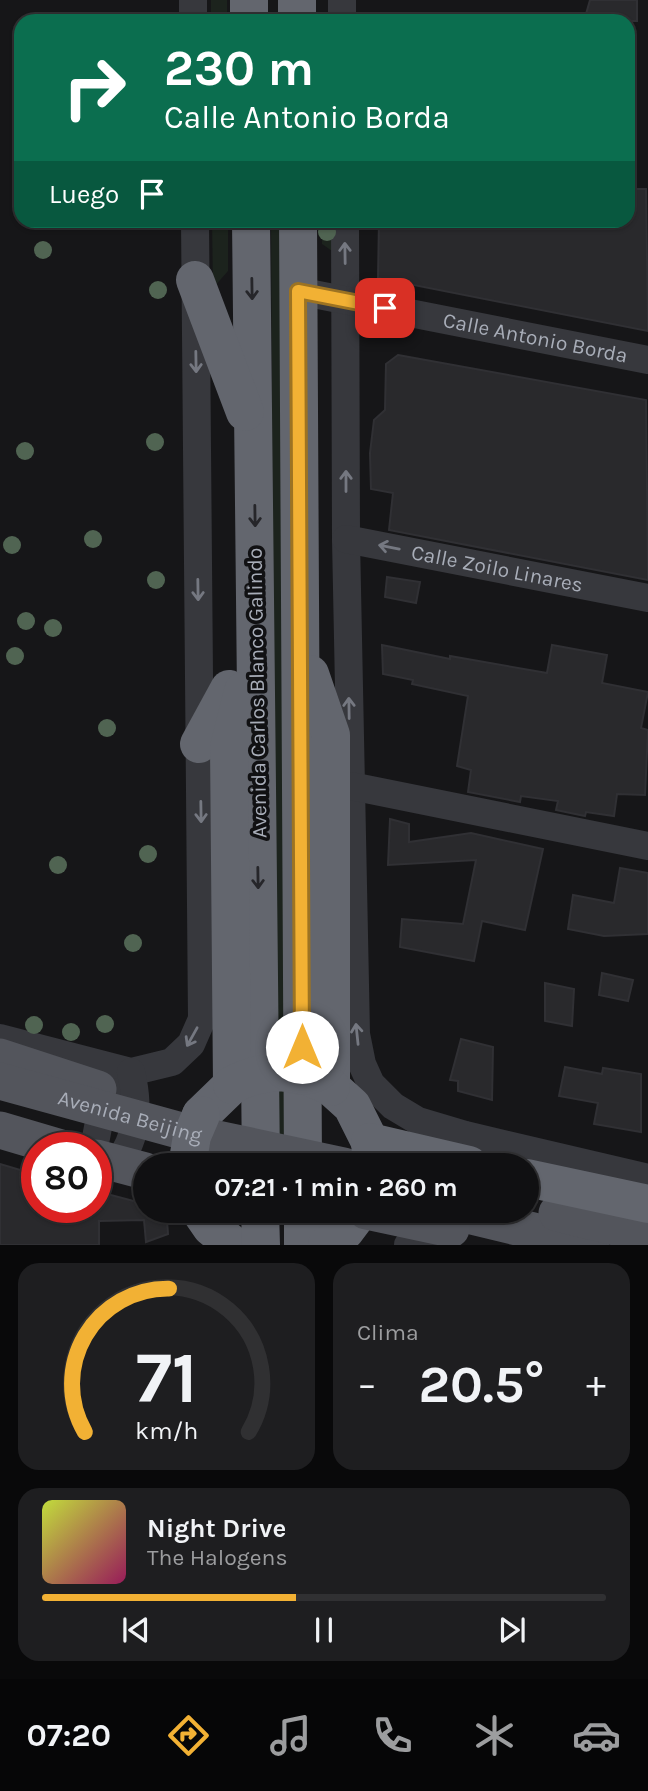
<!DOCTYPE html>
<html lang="es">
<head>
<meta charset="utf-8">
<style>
  :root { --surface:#101012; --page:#1e1e20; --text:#f1f3f6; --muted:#9c9d9f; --line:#303032; --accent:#f2b134 }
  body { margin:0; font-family:Karla,sans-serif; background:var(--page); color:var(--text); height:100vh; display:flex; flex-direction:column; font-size:26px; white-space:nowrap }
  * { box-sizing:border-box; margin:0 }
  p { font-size:23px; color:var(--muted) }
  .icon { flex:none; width:38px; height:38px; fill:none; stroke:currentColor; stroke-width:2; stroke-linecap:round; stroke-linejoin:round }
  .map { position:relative; height:1245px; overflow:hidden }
  .side { display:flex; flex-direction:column; gap:18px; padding:18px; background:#09090a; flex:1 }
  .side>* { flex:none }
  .top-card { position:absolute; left:14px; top:14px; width:621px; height:214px; border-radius:21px; box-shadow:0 2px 5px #0004,0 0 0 2px var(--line); background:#0b6e4f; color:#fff; overflow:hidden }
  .speed { position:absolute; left:21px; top:1132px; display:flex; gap:14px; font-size:35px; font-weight:700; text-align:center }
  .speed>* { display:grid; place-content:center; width:91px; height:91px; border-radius:50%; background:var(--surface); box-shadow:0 2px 5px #0004,0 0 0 2px var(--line); line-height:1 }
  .speed .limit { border:10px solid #d22; background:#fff; color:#111 }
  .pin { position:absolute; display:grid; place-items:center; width:60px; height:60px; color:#fff; margin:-30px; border-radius:14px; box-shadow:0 4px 10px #0006 }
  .me { position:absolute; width:77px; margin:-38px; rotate:0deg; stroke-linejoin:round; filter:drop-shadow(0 0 5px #0008) }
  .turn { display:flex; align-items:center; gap:24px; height:147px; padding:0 35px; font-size:32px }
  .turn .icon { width:91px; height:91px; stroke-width:2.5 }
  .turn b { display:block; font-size:49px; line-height:60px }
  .then { display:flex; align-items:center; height:66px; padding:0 35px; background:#0003; gap:14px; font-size:26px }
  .big { font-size:52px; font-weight:700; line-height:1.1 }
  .side .widget { flex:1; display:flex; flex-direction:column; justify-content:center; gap:10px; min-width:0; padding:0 24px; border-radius:21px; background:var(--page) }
  .side .dial { align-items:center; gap:0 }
  .dial svg { height:182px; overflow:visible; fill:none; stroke:var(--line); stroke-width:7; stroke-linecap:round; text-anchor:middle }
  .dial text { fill:var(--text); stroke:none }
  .song { display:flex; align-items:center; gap:21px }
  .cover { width:84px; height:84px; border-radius:10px; background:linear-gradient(135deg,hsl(70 70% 55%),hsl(330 70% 35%)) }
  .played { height:7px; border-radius:4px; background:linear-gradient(90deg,var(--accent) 45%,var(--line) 45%) }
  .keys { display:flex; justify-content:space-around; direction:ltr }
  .heat { display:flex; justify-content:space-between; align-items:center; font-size:38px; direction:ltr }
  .side .tiles { flex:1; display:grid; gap:18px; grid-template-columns:1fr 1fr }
  .widget:last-child { grid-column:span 2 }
  .trip { position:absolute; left:133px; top:1153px; width:406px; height:70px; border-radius:35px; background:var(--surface); box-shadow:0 2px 5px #0004,0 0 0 2px var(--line); font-weight:700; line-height:70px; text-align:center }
  .tabs { display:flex; height:112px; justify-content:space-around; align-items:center; background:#060607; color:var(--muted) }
  .tabs .icon { width:49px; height:49px }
  .tabs .on { color:var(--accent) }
  .tabs b { font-size:32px; color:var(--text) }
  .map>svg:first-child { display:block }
  .green { fill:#1c231d }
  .building { fill:#29292c; stroke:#303034; stroke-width:2 }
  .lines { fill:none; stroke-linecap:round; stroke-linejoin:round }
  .minor { stroke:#37383d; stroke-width:28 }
  .major { stroke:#53555c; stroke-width:37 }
  .highway { stroke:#63666e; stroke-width:38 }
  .major-bridge { stroke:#53555c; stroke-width:37 }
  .highway-bridge { stroke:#63666e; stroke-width:38 }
  .tree { fill:#506452 }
  .oneway { stroke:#757881 }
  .oneway2 { stroke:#26262a }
  .route-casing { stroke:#9d7322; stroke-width:18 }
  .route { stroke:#f2b134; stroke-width:12 }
  .labels { text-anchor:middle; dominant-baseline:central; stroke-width:7; stroke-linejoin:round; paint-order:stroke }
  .street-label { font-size:21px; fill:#a8adb8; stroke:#111113 }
</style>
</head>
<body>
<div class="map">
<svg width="648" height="1245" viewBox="0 0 648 1245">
  <rect width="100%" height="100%" fill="#161618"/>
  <g class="green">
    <rect x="211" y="0" width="16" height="21"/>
    <polygon points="212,221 228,221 228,271 213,288"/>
    <polygon points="271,221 282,221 288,1166 276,1165"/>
    <polygon points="322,221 332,221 332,251 322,244"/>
  </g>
  <g class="building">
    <polygon points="590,0 637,0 637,21 584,21"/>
    <polygon points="628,189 646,189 648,331 378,278 379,220 628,220"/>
    <polygon points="398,355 646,400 648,580 389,530 393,493 371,489 370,453 374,420 385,410 386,364"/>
    <polygon points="387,577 420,582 416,603 385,597"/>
    <polygon points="382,645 450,659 450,656 547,673 552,645 607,655 602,683 648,692 641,728 648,730 645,795 617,794 614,816 586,812 585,816 556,810 558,801 521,796 520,802 468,792 471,770 457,766 468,696 412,684 413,680 383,674"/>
    <polygon points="390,819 409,824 409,842 471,833 543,849 525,930 482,921 474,961 400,947 402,919 463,924 476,860 388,865"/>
    <polygon points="620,868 648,873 648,934 604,936 568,929 573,895 614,903"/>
    <polygon points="602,973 633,980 628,1001 599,995"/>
    <polygon points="545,983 574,989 572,1026 545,1021"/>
    <polygon points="461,1039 493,1047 492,1100 458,1091 458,1081 450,1080"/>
    <polygon points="565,1067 602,1074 603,1068 641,1074 641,1132 594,1124 598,1103 559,1096"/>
    <polygon points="0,1164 37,1175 37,1208 96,1208 96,1191 145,1204 145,1211 158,1211 167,1220 168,1234 146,1242 144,1220 99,1221 99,1245 0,1245"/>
  </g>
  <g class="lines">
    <g class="minor">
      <polyline points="193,0 193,21"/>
      <polyline points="342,0 342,21"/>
      <polyline points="345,220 346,539 356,1034 362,1064 371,1084 393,1106 418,1121 465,1135 648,1178"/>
      <path id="s1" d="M298,291L648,360"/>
      <path id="s2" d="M346,539L648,598"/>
      <polyline points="351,786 648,846"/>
      <polyline points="0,1038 131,1072 172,1062 191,1044 202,1019 195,220"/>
      <polyline points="94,1148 100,1117 113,1092"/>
      <path d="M99,1171C140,1159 139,1105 131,1072"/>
      <polyline points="408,1245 428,1245"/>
    </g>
    <g class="major">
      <polyline points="0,1057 98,1089"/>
      <polyline points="0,1130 61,1148"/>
      <polyline points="451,1211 591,1245"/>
      <polyline points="557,1213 648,1235"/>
    </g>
    <g class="highway">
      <polyline points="249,0 249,21"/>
      <polyline points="297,0 297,21"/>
      <polyline points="251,220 261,1166"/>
      <polyline points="298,220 303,1166"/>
      <polyline points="195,280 245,412"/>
      <polyline points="310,674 331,735 331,1087 352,1106 370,1142"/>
      <polyline points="199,744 229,689"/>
      <polyline points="201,1115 232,1085 229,747 243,691"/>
      <polyline points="527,1178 648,1204"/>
      <polyline points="200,1211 211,1227 233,1245"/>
      <polyline points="260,1211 261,1245"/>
      <polyline points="303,1211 303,1245"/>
      <polyline points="327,1245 345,1231 360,1211"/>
    </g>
    <g class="major-bridge">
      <path id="s3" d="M0,1081L189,1133L344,1166"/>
      <polyline points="96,1158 145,1171"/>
      <polyline points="366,1211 451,1229"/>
    </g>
    <g class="highway-bridge">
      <path d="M232,1085C266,1067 298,1069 331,1087"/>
      <polyline points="187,1166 192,1136 201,1115"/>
      <polyline points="372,1166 370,1142 469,1165"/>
    </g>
  </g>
  <g class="tree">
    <circle cx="327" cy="232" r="9"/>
    <circle cx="43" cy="250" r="9"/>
    <circle cx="158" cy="290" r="9"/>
    <circle cx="155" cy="442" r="9"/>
    <circle cx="25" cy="451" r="9"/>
    <circle cx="93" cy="539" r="9"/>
    <circle cx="12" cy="545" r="9"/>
    <circle cx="156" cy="580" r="9"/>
    <circle cx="26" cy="621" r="9"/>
    <circle cx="53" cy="628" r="9"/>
    <circle cx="15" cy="656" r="9"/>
    <circle cx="107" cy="728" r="9"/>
    <circle cx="148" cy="854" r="9"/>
    <circle cx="58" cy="865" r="9"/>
    <circle cx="133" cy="943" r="9"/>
    <circle cx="105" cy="1024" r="9"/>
    <circle cx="34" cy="1025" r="9"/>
    <circle cx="71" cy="1032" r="9"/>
  </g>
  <defs><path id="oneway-shaft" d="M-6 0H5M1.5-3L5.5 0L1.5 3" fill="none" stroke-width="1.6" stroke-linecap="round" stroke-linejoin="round" transform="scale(1.75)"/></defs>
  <g class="oneway">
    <use href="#oneway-shaft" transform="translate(345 253) rotate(-91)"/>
    <use href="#oneway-shaft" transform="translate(196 362) rotate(89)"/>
    <use href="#oneway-shaft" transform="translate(346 481) rotate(-90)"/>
    <use href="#oneway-shaft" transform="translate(389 547) rotate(-169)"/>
    <use href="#oneway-shaft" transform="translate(198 590) rotate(89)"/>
    <use href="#oneway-shaft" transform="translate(349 708) rotate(-91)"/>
    <use href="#oneway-shaft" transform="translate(201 812) rotate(89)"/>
    <use href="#oneway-shaft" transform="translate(357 1034) rotate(-96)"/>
    <use href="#oneway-shaft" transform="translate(192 1037) rotate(119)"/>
  </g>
  <g class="oneway2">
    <use href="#oneway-shaft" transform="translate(252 289) rotate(89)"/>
    <use href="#oneway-shaft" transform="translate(255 516) rotate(89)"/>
    <use href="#oneway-shaft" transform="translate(258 878) rotate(89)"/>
  </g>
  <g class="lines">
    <g class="route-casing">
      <polyline id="route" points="302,1047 298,291 385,308"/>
    </g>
    <use href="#route" class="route"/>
  </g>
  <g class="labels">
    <g class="street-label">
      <text stroke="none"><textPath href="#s1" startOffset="242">Calle Antonio Borda</textPath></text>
      <text stroke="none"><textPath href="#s2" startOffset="154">Calle Zoilo Linares</textPath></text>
      <text transform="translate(257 693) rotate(-91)">Avenida Carlos Blanco Galindo</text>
      <text stroke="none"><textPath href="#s3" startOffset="135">Avenida Beijing</textPath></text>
    </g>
  </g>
</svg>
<div class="speed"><div class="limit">80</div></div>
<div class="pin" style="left:385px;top:308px;background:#d93025"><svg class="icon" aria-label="arrive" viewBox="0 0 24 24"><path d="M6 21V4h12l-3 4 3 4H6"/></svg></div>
<svg class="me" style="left:302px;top:1047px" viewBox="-20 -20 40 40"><circle r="19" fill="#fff"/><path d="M0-13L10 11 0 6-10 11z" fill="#f2b134"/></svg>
<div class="trip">07:21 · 1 min · 260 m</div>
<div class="top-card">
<div class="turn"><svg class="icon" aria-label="right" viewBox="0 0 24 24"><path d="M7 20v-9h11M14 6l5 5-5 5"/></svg><div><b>230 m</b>Calle Antonio Borda</div></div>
<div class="then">Luego<svg class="icon" aria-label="arrive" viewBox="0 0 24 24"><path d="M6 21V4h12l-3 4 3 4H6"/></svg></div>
</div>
</div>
<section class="side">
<div class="tiles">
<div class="widget dial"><svg viewBox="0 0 100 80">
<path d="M14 69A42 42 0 1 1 86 69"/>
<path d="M14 69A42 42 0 0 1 51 6" stroke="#f2b134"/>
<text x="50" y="56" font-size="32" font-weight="700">71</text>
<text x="50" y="72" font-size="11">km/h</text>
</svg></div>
<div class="widget"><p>Clima</p>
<div class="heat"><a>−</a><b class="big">20.5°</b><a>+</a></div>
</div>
<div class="widget">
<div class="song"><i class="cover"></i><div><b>Night Drive</b><p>The Halogens</p></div></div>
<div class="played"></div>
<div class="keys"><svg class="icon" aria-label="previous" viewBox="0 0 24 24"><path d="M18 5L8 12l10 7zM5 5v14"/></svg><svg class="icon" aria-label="pause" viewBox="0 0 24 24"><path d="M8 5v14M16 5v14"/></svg><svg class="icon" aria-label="next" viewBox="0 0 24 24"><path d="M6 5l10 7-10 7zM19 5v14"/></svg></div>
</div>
</div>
</section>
<nav class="tabs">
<b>07:20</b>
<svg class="icon on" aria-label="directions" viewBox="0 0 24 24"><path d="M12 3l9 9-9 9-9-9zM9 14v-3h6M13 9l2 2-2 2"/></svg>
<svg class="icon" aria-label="music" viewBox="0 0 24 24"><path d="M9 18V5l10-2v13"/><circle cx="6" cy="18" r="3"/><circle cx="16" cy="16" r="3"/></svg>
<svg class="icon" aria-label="phone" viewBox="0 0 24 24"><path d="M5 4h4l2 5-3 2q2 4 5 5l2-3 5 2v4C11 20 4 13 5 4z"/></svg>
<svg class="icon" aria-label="climate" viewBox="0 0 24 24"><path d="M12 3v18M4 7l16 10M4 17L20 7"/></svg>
<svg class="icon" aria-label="car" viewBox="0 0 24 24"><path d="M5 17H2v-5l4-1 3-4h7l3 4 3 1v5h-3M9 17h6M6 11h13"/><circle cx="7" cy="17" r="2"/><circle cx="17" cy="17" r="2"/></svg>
</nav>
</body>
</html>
